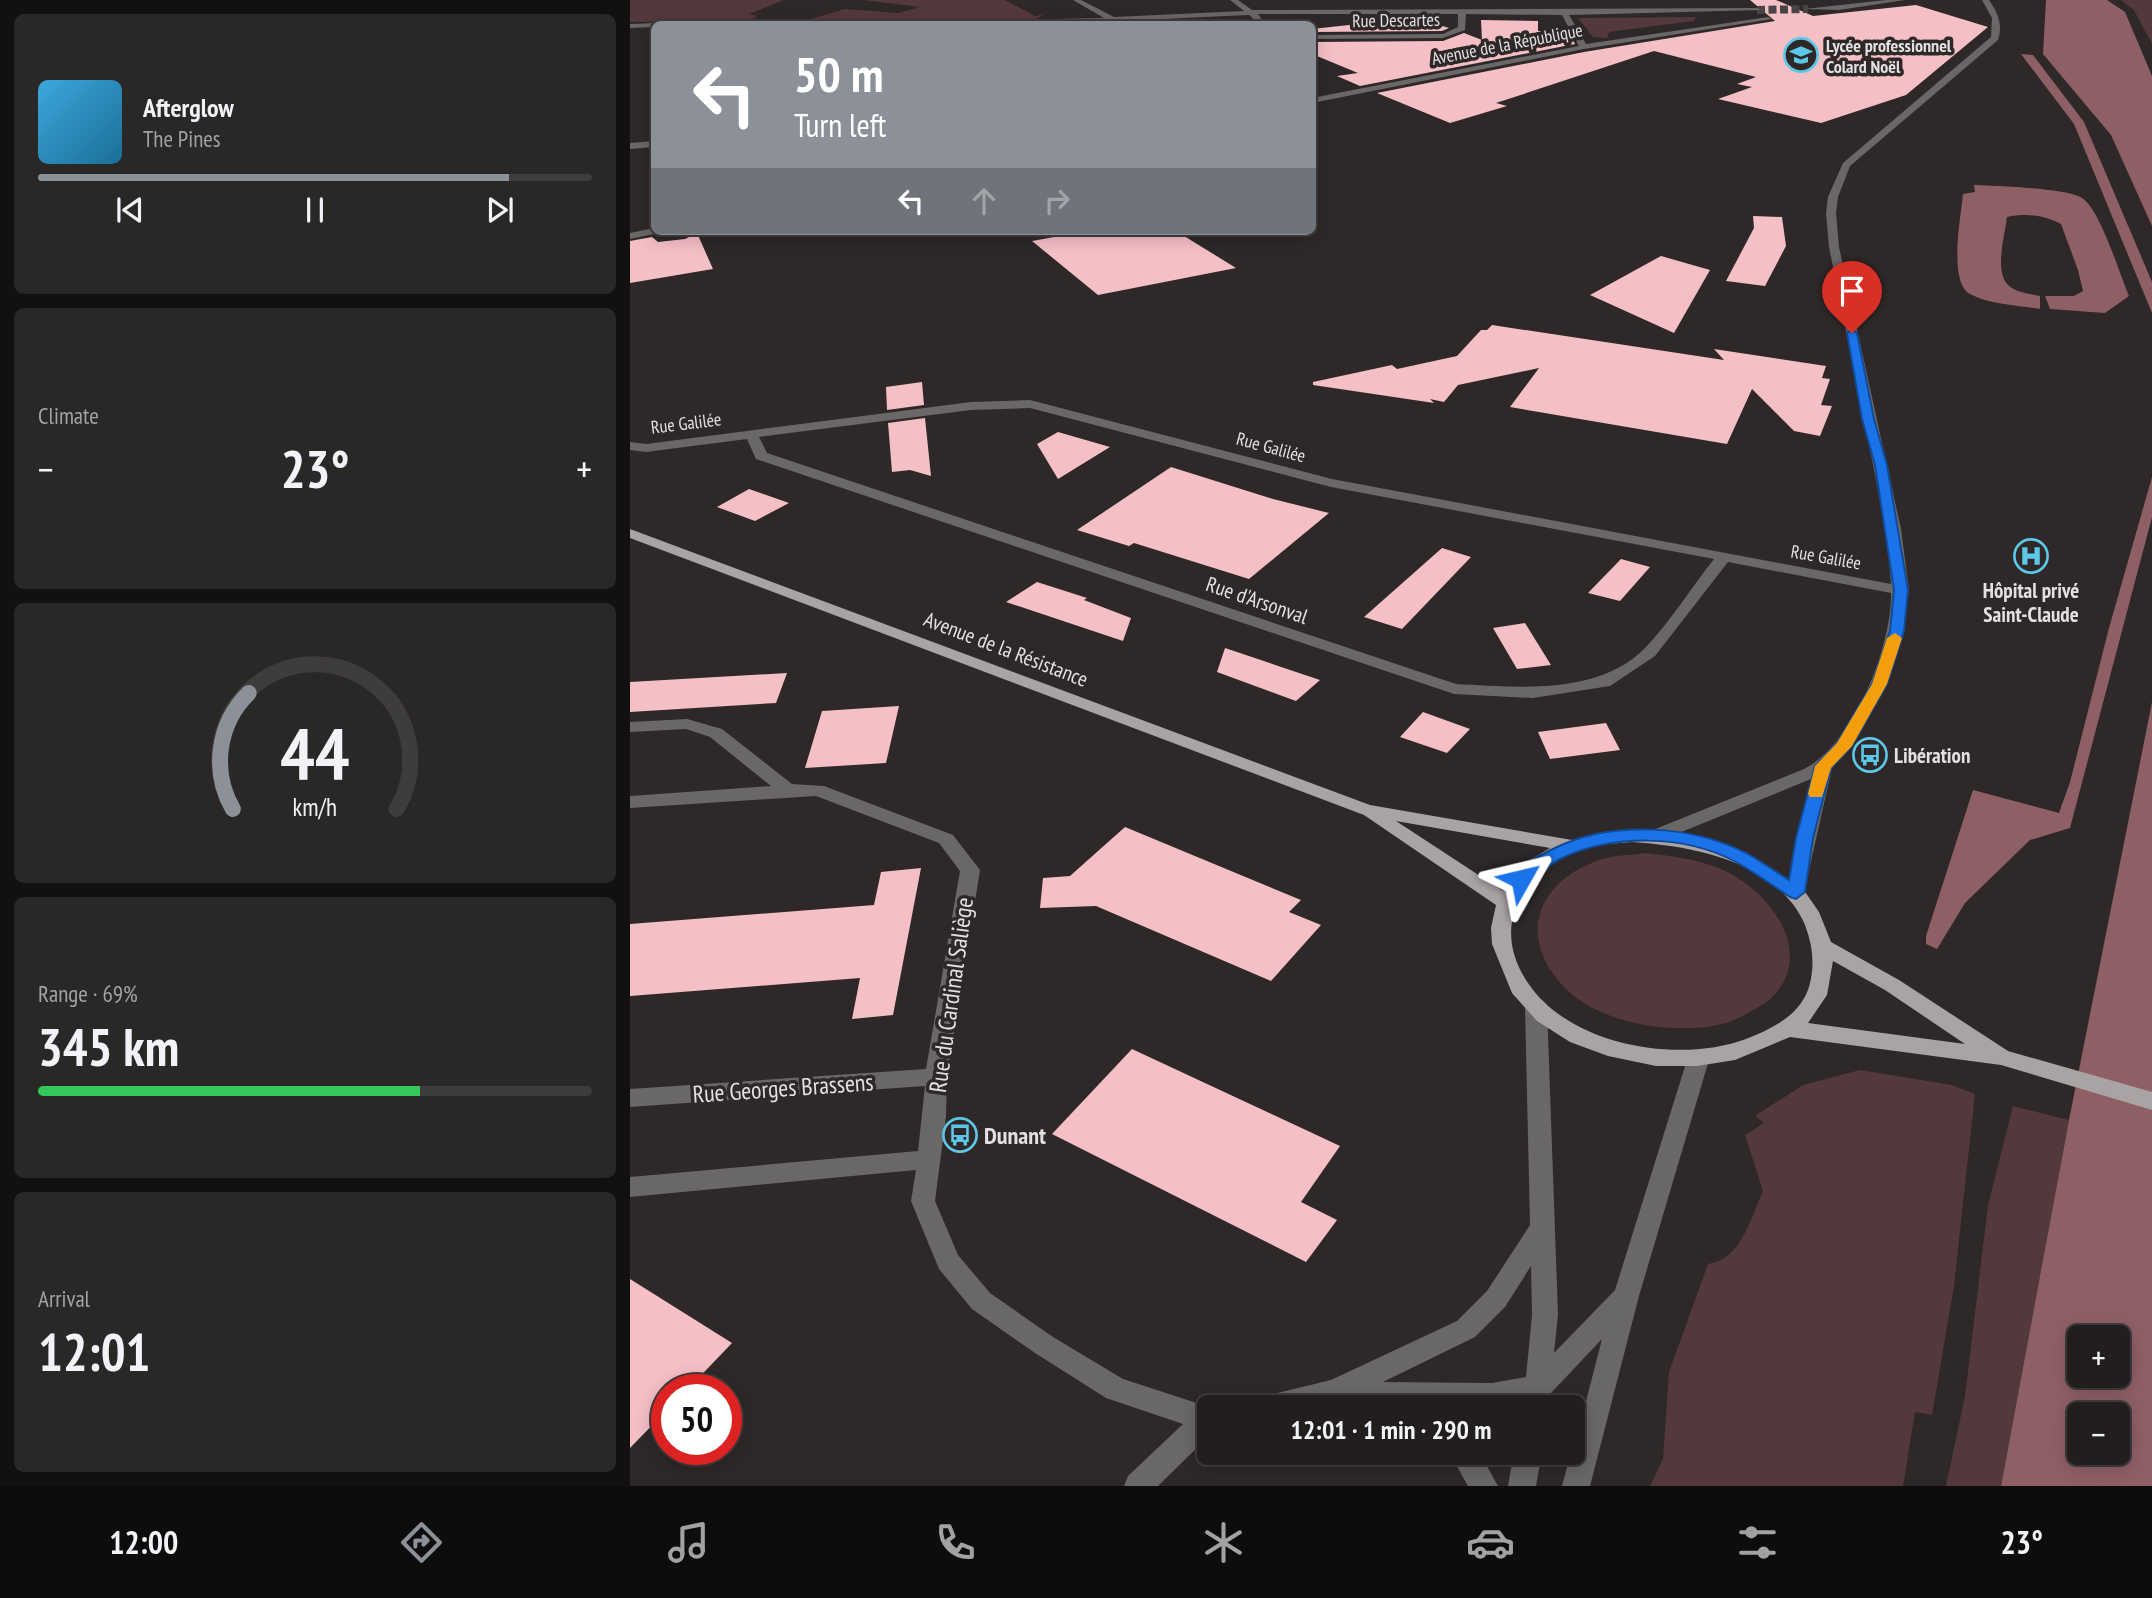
<!DOCTYPE html>
<html lang="en">
<head>
<meta charset="utf-8">
<style>
  :root { --surface:#221e1e; --page:#2a2727; --text:#f1f3f6; --muted:#a2a2a4; --line:#3f3c3c; --accent:#8c9099 }
  body { margin:0; font-family:"PT Sans Narrow",sans-serif; background:var(--page); color:var(--text); height:100vh; display:flex; flex-direction:column; font-size:26px; white-space:nowrap }
  * { box-sizing:border-box; margin:0 }
  p { font-size:23px; color:var(--muted) }
  .icon { flex:none; width:38px; height:38px; fill:none; stroke:currentColor; stroke-width:2; stroke-linecap:round; stroke-linejoin:round }
  .map { position:relative; flex:1; overflow:hidden }
  .details { display:flex; flex-direction:column; gap:14px; padding:14px; background:#131010; width:630px }
  .details>* { flex:none }
  .hud { position:absolute; left:21px; top:21px; width:665px; height:214px; border-radius:10px; box-shadow:0 4px 18px #0003,0 0 0 2px var(--line); background:#8c9099; color:#fff; overflow:hidden }
  .controls { position:absolute; left:1437px; top:1325px; display:grid; gap:14px }
  .controls a { display:grid; place-items:center; width:63px; height:63px; border-radius:10px; background:var(--surface); box-shadow:0 4px 18px #0003,0 0 0 2px var(--line); font-size:35px }
  .speed { position:absolute; left:21px; top:1374px; display:flex; gap:14px; font-size:35px; font-weight:700; text-align:center }
  .speed>* { display:grid; place-content:center; width:91px; height:91px; border-radius:50%; background:var(--surface); box-shadow:0 4px 18px #0003,0 0 0 2px var(--line); line-height:1 }
  .speed .limit { border:10px solid #d22; background:#fff; color:#111 }
  .pin { position:absolute; display:grid; place-items:center; width:60px; height:60px; color:#fff; margin:-72px -30px; border-radius:50% 50% 50% 0; rotate:-45deg; box-shadow:0 0 7px #0007 }
  .pin .icon { rotate:45deg }
  .me { position:absolute; width:77px; margin:-38px; rotate:53deg; stroke-linejoin:round; filter:drop-shadow(0 0 5px #0008) }
  .turn { display:flex; align-items:center; gap:24px; height:147px; padding:0 28px; font-size:32px }
  .turn .icon { width:91px; height:91px; stroke-width:2.5 }
  .turn b { display:block; font-size:49px; line-height:60px }
  .lanes { display:flex; align-items:center; height:66px; padding:0 28px; background:#0003; justify-content:center; gap:35px; direction:ltr }
  .lanes .off { opacity:.35 }
  .big { font-size:52px; font-weight:600; line-height:1.1 }
  .details .tile { flex:1; display:flex; flex-direction:column; justify-content:center; gap:10px; min-width:0; padding:0 24px; border-radius:10px; background:var(--page) }
  .details .dial { align-items:center; gap:0 }
  .dial svg { height:182px; overflow:visible; fill:none; stroke:var(--line); stroke-width:7; stroke-linecap:round; text-anchor:middle }
  .dial text { fill:var(--text); stroke:none }
  .song { display:flex; align-items:center; gap:21px }
  .cover { width:84px; height:84px; border-radius:10px; background:linear-gradient(135deg,hsl(200 70% 55%),hsl(200 70% 35%)) }
  .played { height:7px; border-radius:4px; background:linear-gradient(90deg,var(--accent) 85%,var(--line) 85%) }
  .keys { display:flex; justify-content:space-around; direction:ltr }
  .heat { display:flex; justify-content:space-between; align-items:center; font-size:38px; direction:ltr }
  .charge { height:10px; border-radius:5px; background:linear-gradient(90deg,#34c759 69%,var(--line) 0) }
  .trip { position:absolute; left:567px; top:1395px; width:388px; height:70px; border-radius:10px; background:var(--surface); box-shadow:0 4px 18px #0003,0 0 0 2px var(--line); font-weight:600; line-height:70px; text-align:center }
  .tab-bar { display:flex; height:112px; justify-content:space-around; align-items:center; background:#0e0c0c; color:var(--muted) }
  .tab-bar .icon { width:49px; height:49px }
  .tab-bar .on { color:var(--accent) }
  .tab-bar b { font-size:32px; color:var(--text) }
  main { display:flex; flex:1; min-height:0 }
  .map>svg:first-child { display:block }
  .green { fill:#53383c }
  .water { fill:#8f5f66; fill-rule:evenodd }
  .building { fill:#f5bfc6 }
  .lines { fill:none; stroke-linecap:round; stroke-linejoin:round }
  .minor-tunnel { stroke:#494444; stroke-width:8; stroke-dasharray:8 3.5; stroke-linecap:butt }
  .minor { fill:#6a6767; fill-rule:evenodd }
  .major { fill:#aaa3a4; fill-rule:evenodd }
  .route { fill:#1a73e8; stroke:#114b97; stroke-width:2 }
  .slow { fill:#f59e0b }
  .labels { text-anchor:middle; dominant-baseline:central; stroke-width:7; stroke-linejoin:round; paint-order:stroke }
  .far-street-label { font-size:18px; fill:#e4e0e0; stroke:#2e2828 }
  .far-poi-label { font-size:18px; font-weight:bold; fill:#e4e0e0; stroke:#2e2828; text-anchor:start }
  .poi-label { font-size:21px; font-weight:bold; fill:#e4e0e0; stroke:#2e2828 }
  .street-label { font-size:21px; fill:#e4e0e0; stroke:#2e2828 }
  .near-street-label { font-size:24px; fill:#e4e0e0; stroke:#2e2828 }
  .near-poi-label { font-size:24px; font-weight:bold; fill:#e4e0e0; stroke:#2e2828; text-anchor:start }
</style>
</head>
<body>
<main>
<section class="details">
<div class="tile">
<div class="song"><i class="cover"></i><div><b>Afterglow</b><p>The Pines</p></div></div>
<div class="played"></div>
<div class="keys"><svg class="icon" aria-label="previous" viewBox="0 0 24 24"><path d="M18 5L8 12l10 7zM5 5v14"/></svg><svg class="icon" aria-label="pause" viewBox="0 0 24 24"><path d="M8 5v14M16 5v14"/></svg><svg class="icon" aria-label="next" viewBox="0 0 24 24"><path d="M6 5l10 7-10 7zM19 5v14"/></svg></div>
</div>
<div class="tile"><p>Climate</p>
<div class="heat"><a>−</a><b class="big">23°</b><a>+</a></div>
</div>
<div class="tile dial"><svg viewBox="0 0 100 80">
<path d="M14 69A42 42 0 1 1 86 69"/>
<path d="M14 69A42 42 0 0 1 21 18" stroke="#8c9099"/>
<text x="50" y="56" font-size="32" font-weight="700">44</text>
<text x="50" y="72" font-size="11">km/h</text>
</svg></div>
<div class="tile"><p>Range · 69%</p><b class="big">345 km</b><div class="charge"></div></div>
<div class="tile"><p>Arrival</p><b class="big">12:01</b></div>
</section>
<div class="map">
<svg width="1522" height="1486" viewBox="0 0 1522 1486">
  <rect width="100%" height="100%" fill="#2e2828"/>
  <g class="green">
    <polygon points="0,0 154,0 119,14 128,16 118,21 0,22"/>
    <polygon points="233,0 375,0 405,16 414,15 404,20 371,22 167,23 215,9 268,13 290,7"/>
    <polygon points="1491,0 1522,0 1522,44 1504,10"/>
    <polygon points="1066,17 1064,21 979,32 977,38 963,37 948,18"/>
    <path d="M1016,853C1041,856 1065,859 1089,868C1138,888 1190,954 1139,1000C1133,1005 1123,1010 1116,1014C1096,1027 1068,1029 1045,1028C1008,1027 965,1016 937,990C882,936 909,875 980,857C991,855 1004,855 1016,853Z"/>
    <path d="M1230,1070L1322,1085L1345,1094L1324,1286L1302,1415L1285,1412L1273,1486H1020L1033,1459L1039,1372L1078,1264C1111,1260 1121,1217 1133,1191L1115,1135L1134,1123L1125,1116L1173,1085Z"/>
    <polygon points="1383,1106 1439,1120 1371,1486 1316,1486 1335,1396 1358,1205"/>
  </g>
  <g class="water">
    <polygon points="1416,0 1477,0 1495,12 1522,76 1522,226 1481,135 1413,54"/>
    <polygon points="1391,54 1403,55 1454,122 1522,282 1522,313 1444,124"/>
    <path d="M1344,185C1365,186 1438,188 1452,198C1470,209 1490,275 1499,296L1475,313L1420,309L1415,296H1444L1453,291L1448,270L1431,224C1413,215 1396,213 1377,217C1375,236 1362,277 1382,288C1389,293 1401,294 1410,296V309C1388,305 1360,305 1340,294C1318,282 1331,216 1333,194L1345,192Z"/>
    <polygon points="1522,477 1522,517 1440,828 1400,840 1335,903 1307,949 1296,944 1296,936 1343,790 1429,813 1440,782 1479,628"/>
    <path d="M1522,702V1486H1371L1439,1120ZM1449,1337H1488V1376H1449ZM1449,1414H1488V1452H1449Z"/>
  </g>
  <g class="building">
    <polygon points="1120,0 1146,0 1183,16 1286,5 1358,27 1276,95 1191,123 1088,99 1122,87 1107,84 1126,77 1024,51 866,103 877,106 820,123 747,93 954,52 1145,21"/>
    <polygon points="851,20 908,21 908,31 939,33 945,44 730,86 707,76 728,73 682,54 682,42 813,41 834,33 852,40"/>
    <polygon points="747,22 759,26 800,22 819,28 812,31 682,32 682,29"/>
    <polygon points="1123,216 1152,217 1156,246 1135,286 1096,281 1124,228"/>
    <polygon points="457,231 546,231 606,268 468,295 402,241"/>
    <polygon points="67,233 83,269 0,283 0,241 22,237 28,242 55,239"/>
    <polygon points="1031,256 1080,270 1044,333 960,295"/>
    <polygon points="862,325 1094,360 1084,349 1196,366 1192,378 1200,379 1191,405 1202,406 1190,436 1164,431 1122,389 1097,444 880,407 909,368 828,385 814,402 800,399 804,403 683,385 683,382 762,365 767,369 827,356 851,330 857,330"/>
    <polygon points="292,382 294,405 257,410 256,387"/>
    <polygon points="295,418 301,476 280,470 262,472 258,423"/>
    <polygon points="428,432 480,447 428,479 407,444"/>
    <polygon points="541,467 643,499 699,513 619,579 504,543 499,546 447,530"/>
    <polygon points="119,489 159,503 125,521 87,507"/>
    <polygon points="812,548 841,557 772,629 734,617"/>
    <polygon points="991,559 1020,567 990,601 958,593"/>
    <polygon points="407,582 457,598 454,600 501,618 493,641 376,602"/>
    <polygon points="895,623 921,665 887,669 863,628"/>
    <polygon points="595,648 690,680 666,701 587,672"/>
    <polygon points="157,673 146,703 0,712 0,682"/>
    <polygon points="269,706 256,763 175,768 192,711"/>
    <polygon points="793,712 840,729 817,753 770,737"/>
    <polygon points="976,723 990,750 920,759 908,732"/>
    <polygon points="495,827 671,900 659,912 691,925 641,981 466,906 410,908 413,878 440,876"/>
    <polygon points="291,868 263,1015 222,1019 230,978 0,996 0,924 244,905 251,872"/>
    <polygon points="502,1049 710,1146 671,1202 707,1220 676,1262 422,1134"/>
    <polygon points="0,1279 102,1343 57,1390 37,1390 37,1410 0,1448"/>
  </g>
  <g class="lines">
    <polyline class="minor-tunnel" points="1127,10 1178,9"/>
    <g class="minor">
      <polygon points="443,0 451,0 484,17 614,11 600,0 608,0 622,10 1127,8 1131,10 939,15 956,44 1138,17 1142,19 954,49 682,103 682,98 949,46 932,15 836,14 835,30 813,38 682,39 682,35 813,34 828,27 828,14 628,14 635,24 629,24 619,15 426,24 159,24 474,18"/>
      <polygon points="1256,0 1275,0 1209,10 1174,9"/>
      <path d="M1352,0H1359C1368,13 1373,24 1368,40L1220,166L1208,197L1206,213L1209,247L1271,529L1279,590L1273,634L1262,671L1230,731L1202,768L1173,897H1159L1156,892L1166,838L1181,779L1032,840H1018L1016,836L1018,832L1174,769C1224,744 1262,646 1261,593L1098,562L1025,656L980,686L903,698L824,694L126,459L117,439L16,452L0,450V442L16,444L341,402L400,400L702,479L1261,584L1256,529L1199,247L1196,213L1198,197L1213,163L1361,37L1362,18ZM400,408L701,487L1084,559C1061,588 1040,622 1015,648C968,696 886,687 826,684L137,453L129,437L341,410Z"/>
      <polygon points="27,23 24,27 0,28 0,24"/>
      <polygon points="24,141 24,147 0,149 0,143"/>
      <polygon points="24,228 24,231 30,231 29,233 0,239 0,233"/>
      <polygon points="57,719 92,729 162,784 194,786 323,835 350,870 317,1077 316,1116 305,1201 328,1255 360,1293 423,1337 493,1379 579,1407 579,1436 528,1486 494,1486 498,1476 553,1424 476,1398 405,1353 342,1309 309,1269 281,1201 286,1170 0,1197 0,1177 288,1151 295,1086 0,1107 0,1089 296,1069 330,871 309,843 186,796 0,808 0,796 141,786 80,737 56,729 0,732 0,722"/>
      <path d="M906,999L914,1002L917,1007L928,1315L924,1353L985,1290L1057,1060L1060,1054L1068,1052L1076,1054L1079,1060L1009,1296L960,1486H932L941,1452H943L972,1339L921,1393L919,1407H893V1402L864,1407H768L706,1404L692,1407H624L627,1398L701,1380L827,1321L857,1291L900,1225L895,1007L898,1002ZM901,1266L902,1315L896,1377L862,1383L753,1382L845,1337L875,1307Z"/>
      <polygon points="819,1452 849,1452 868,1486 838,1486"/>
      <polygon points="884,1452 912,1452 906,1486 878,1486"/>
    </g>
    <path class="major" d="M0,529L740,805L942,840L968,833L1002,830L1038,832L1073,839L1111,852L1171,886L1189,912L1201,942L1269,980L1378,1051L1522,1092V1110L1371,1065L1160,1037L1105,1060L1067,1066H1026L978,1056L940,1042L907,1021L882,993L862,944L861,928L866,905L734,815L0,538ZM766,821L920,848L900,860L873,891ZM1002,842C1064,846 1148,862 1175,925C1183,946 1185,966 1179,987C1170,1016 1141,1029 1116,1039C1049,1064 940,1046 898,983C862,930 887,879 940,853C959,844 982,844 1002,842ZM1203,961L1255,990L1335,1044L1178,1023L1197,995Z"/>
  </g>
  <path class="route" d="M1222,330L1227,333L1244,419L1257,465L1278,590L1274,631L1257,684L1222,746L1201,768L1183,838L1175,892L1166,899L1160,897C1142,885 1124,872 1106,862C1054,834 982,834 930,859C916,866 901,887 885,883L882,879C892,864 910,855 925,848C981,820 1063,825 1118,854C1132,862 1145,871 1159,880L1166,838L1185,766L1207,743L1242,684L1260,631L1264,590L1245,465L1232,419L1217,333Z"/>
  <polygon class="slow" points="1265,633 1272,638 1257,684 1222,746 1201,768 1192,797 1180,797 1178,794 1185,766 1207,743 1242,684 1257,638"/>
  <defs>
    <g id="school-ring" transform="scale(1.75)"><circle r="9.5" fill="#2e2828" stroke="#5cc7e7" stroke-width="1.5"/><path d="M0-5L7-2L0 1L-7-2ZM-4 1L0 2.5L4 1V4Q0 6-4 4Z" fill="#5cc7e7"/></g>
    <g id="hospital-ring" transform="scale(1.75)"><circle r="9.5" fill="#2e2828" stroke="#5cc7e7" stroke-width="1.5"/><path d="M-5-5h3v3.5h4V-5h3V5h-3V1.5h-4V5h-3Z" fill="#5cc7e7"/></g>
    <g id="bus-ring" transform="scale(1.75)"><circle r="9.5" fill="#2e2828" stroke="#5cc7e7" stroke-width="1.5"/><path d="M-5-6H5V4H4V6H2V4H-2V6H-4V4H-5ZM-3.5-4V0h7V-4ZM-3.5 1.2v1.5H-2V1.2ZM2 1.2v1.5H3.5V1.2Z" fill="#5cc7e7"/></g>
  </defs>
  <g fill-rule="evenodd">
    <use href="#school-ring" x="1171" y="55"/>
    <use href="#hospital-ring" x="1401" y="556"/>
    <use href="#bus-ring" x="1240" y="755"/>
    <use href="#bus-ring" x="330" y="1135"/>
  </g>
  <g class="labels">
    <g class="far-street-label">
      <text transform="translate(766 20) rotate(-1)">Rue Descartes</text>
      <text transform="translate(877 44) rotate(-11)">Avenue de la République</text>
      <text transform="translate(56 423) rotate(-7)">Rue Galilée</text>
      <text transform="translate(641 447) rotate(15)">Rue Galilée</text>
      <text transform="translate(1196 557) rotate(10)">Rue Galilée</text>
    </g>
    <g class="far-poi-label">
      <text x="1196" y="45">Lycée professionnel<tspan x="1196" dy="21">Colard Noël</tspan></text>
    </g>
    <g class="poi-label">
      <text x="1401" y="590">Hôpital privé<tspan x="1401" dy="24">Saint-Claude</tspan></text>
      <text x="1264" y="755" text-anchor="start">Libération</text>
    </g>
    <g class="street-label">
      <text transform="translate(627 600) rotate(19)">Rue d'Arsonval</text>
      <text transform="translate(376 649) rotate(21)">Avenue de la Résistance</text>
    </g>
    <g class="near-street-label">
      <text transform="translate(321 995) rotate(-82)">Rue du Cardinal Saliège</text>
      <text transform="translate(153 1088) rotate(-4)">Rue Georges Brassens</text>
    </g>
    <g class="near-poi-label">
      <text x="354" y="1135">Dunant</text>
    </g>
  </g>
</svg>
<div class="controls">
<a>+</a>
<a>−</a>
</div>
<div class="speed"><div class="limit">50</div></div>
<div class="pin" style="left:1222px;top:333px;background:#d93025"><svg class="icon" aria-label="arrive" viewBox="0 0 24 24"><path d="M6 21V4h12l-3 4 3 4H6"/></svg></div>
<svg class="me" style="left:891px;top:879px" viewBox="-20 -20 40 40"><path d="M0-17L14 15 0 8-14 15z" fill="#1a73e8" stroke="#fff" stroke-width="4"/></svg>
<div class="trip">12:01 · 1 min · 290 m</div>
<div class="hud">
<div class="turn"><svg class="icon" aria-label="left" viewBox="0 0 24 24"><path d="M17 20v-9H6M10 6l-5 5 5 5"/></svg><div><b>50 m</b>Turn left</div></div>
<div class="lanes"><svg class="icon" aria-label="left" viewBox="0 0 24 24"><path d="M17 20v-9H6M10 6l-5 5 5 5"/></svg><svg class="icon off" aria-label="ahead" viewBox="0 0 24 24"><path d="M12 20V5M6 11l6-6 6 6"/></svg><svg class="icon off" aria-label="right" viewBox="0 0 24 24"><path d="M7 20v-9h11M14 6l5 5-5 5"/></svg></div>
</div>
</div>
</main>
<nav class="tab-bar">
<b>12:00</b>
<svg class="icon on" aria-label="directions" viewBox="0 0 24 24"><path d="M12 3l9 9-9 9-9-9zM9 14v-3h6M13 9l2 2-2 2"/></svg>
<svg class="icon" aria-label="music" viewBox="0 0 24 24"><path d="M9 18V5l10-2v13"/><circle cx="6" cy="18" r="3"/><circle cx="16" cy="16" r="3"/></svg>
<svg class="icon" aria-label="phone" viewBox="0 0 24 24"><path d="M5 4h4l2 5-3 2q2 4 5 5l2-3 5 2v4C11 20 4 13 5 4z"/></svg>
<svg class="icon" aria-label="climate" viewBox="0 0 24 24"><path d="M12 3v18M4 7l16 10M4 17L20 7"/></svg>
<svg class="icon" aria-label="car" viewBox="0 0 24 24"><path d="M5 17H2v-5l4-1 3-4h7l3 4 3 1v5h-3M9 17h6M6 11h13"/><circle cx="7" cy="17" r="2"/><circle cx="17" cy="17" r="2"/></svg>
<svg class="icon" aria-label="filters" viewBox="0 0 24 24"><path d="M4 7h16M4 17h16"/><circle cx="9" cy="7" r="2"/><circle cx="15" cy="17" r="2"/></svg>
<b>23°</b>
</nav>
</body>
</html>
